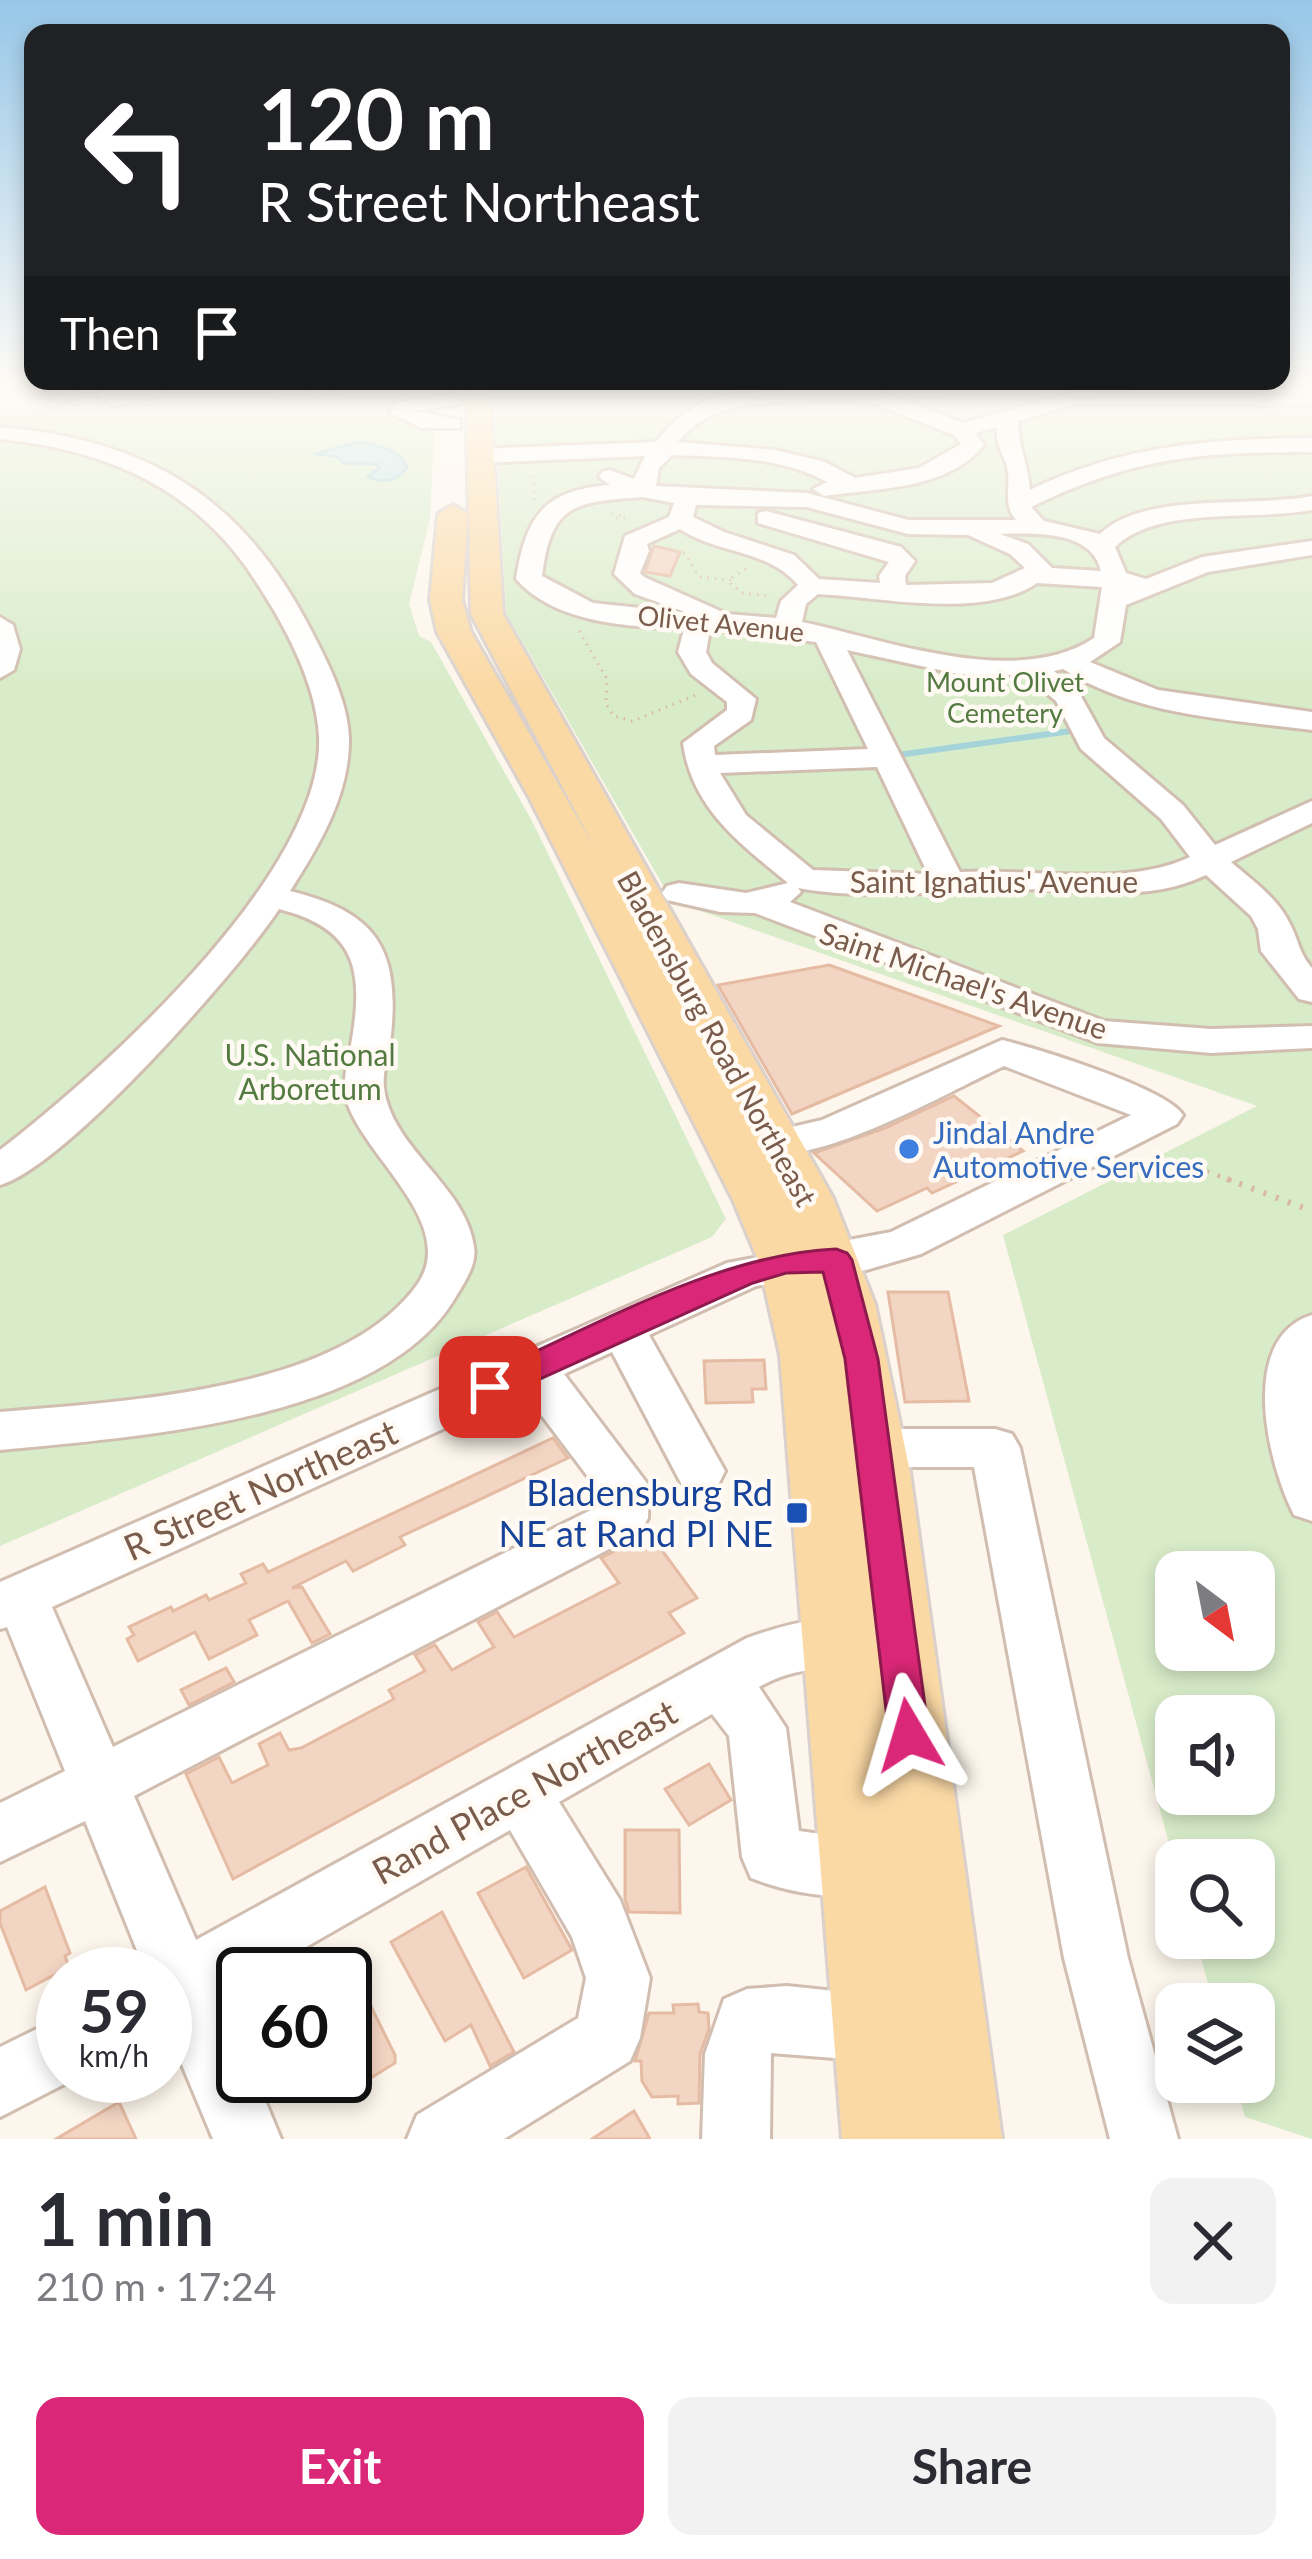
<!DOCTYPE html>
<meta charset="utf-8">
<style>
body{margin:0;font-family:Lato,sans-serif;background:#f2f2f3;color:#2b2b33;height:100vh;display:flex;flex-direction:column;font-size:45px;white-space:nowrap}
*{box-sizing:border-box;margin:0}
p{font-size:39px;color:#7c7c81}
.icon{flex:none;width:66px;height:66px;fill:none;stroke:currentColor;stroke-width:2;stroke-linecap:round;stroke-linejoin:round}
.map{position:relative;height:2139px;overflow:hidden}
.sheet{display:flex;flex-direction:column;background:#fff;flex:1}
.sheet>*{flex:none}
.top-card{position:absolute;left:24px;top:24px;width:1266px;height:366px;border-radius:24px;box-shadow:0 6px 18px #0003;background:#202124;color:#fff;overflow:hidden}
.needle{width:78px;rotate:148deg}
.tools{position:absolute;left:1155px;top:1551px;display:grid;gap:24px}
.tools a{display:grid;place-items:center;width:120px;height:120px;border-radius:24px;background:#fff;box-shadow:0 6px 18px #0003;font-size:60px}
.speed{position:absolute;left:36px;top:1947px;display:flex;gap:24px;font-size:60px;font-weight:700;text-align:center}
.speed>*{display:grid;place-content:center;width:156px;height:156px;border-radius:50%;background:#fff;box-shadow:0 6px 18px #0003;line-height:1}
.speed small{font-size:30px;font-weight:400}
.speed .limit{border:6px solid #111;border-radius:18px;background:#fff;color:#111}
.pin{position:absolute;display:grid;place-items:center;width:102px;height:102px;color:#fff;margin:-51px;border-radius:24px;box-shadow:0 6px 18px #0006}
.me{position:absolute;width:132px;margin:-66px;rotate:353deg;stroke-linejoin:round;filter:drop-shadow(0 0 9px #0008)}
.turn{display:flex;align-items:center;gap:42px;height:252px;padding:0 36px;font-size:54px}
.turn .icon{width:156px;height:156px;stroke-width:2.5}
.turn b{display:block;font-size:84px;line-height:102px}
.then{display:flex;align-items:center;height:114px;padding:0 36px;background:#0003;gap:24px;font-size:45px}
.round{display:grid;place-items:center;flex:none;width:126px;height:126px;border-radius:24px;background:#f2f2f3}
.overview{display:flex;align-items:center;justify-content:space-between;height:204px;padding:0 36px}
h1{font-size:72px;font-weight:700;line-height:90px}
.action{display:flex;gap:24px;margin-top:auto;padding:24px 36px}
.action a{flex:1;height:138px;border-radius:24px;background:#db2777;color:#fff;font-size:48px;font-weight:700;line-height:138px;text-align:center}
.action a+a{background:#f2f2f3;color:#2b2b33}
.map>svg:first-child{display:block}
</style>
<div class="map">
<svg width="1312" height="2139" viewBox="0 0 1312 2139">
<rect width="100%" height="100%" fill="#fdf6ec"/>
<path fill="#f5e8da" d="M0 389H404L0 402Z"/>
<g fill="#d8ecc9" fill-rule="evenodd">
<path d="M494 389 1312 396V2139L1245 2117 1235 2082H1254V2004H1214L1195 1938H1254V1860H1176V1869L1003 1235 1257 1106 672 901 506 613ZM1176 1572H1254V1650H1176ZM1176 1716H1254V1794H1176Z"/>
<path d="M436 395 430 519 409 604 419 636 431 642 532 821 726 1219 712 1237 0 1546V407Z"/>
</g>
<path fill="#bfe3e8" stroke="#a5d3da" stroke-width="3" d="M359 442C377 446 402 449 407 468 396 481 384 484 368 477L379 468 377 464 344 463 336 456 314 454Z"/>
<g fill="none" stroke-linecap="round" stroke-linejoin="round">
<path stroke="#a5d3da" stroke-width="6" d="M891 756 1078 730"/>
</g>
<g fill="#f3d5c3" stroke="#e6bba3" stroke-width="3">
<path d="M654 546 680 552 670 576 645 572Z"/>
<path d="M829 965 999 1026 792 1114 718 985Z"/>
<path d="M954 1096 1023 1151 932 1193 927 1188 877 1211 814 1153 885 1128Z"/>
<path d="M888 1292H948L969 1401 905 1402Z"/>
<path d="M764 1360 766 1389H752L753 1402 706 1403 704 1361Z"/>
<path d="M553 1438 568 1458 400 1537 405 1545 353 1571 346 1561 292 1588 302 1587 330 1634 312 1643 288 1601 249 1620 257 1635 209 1659 195 1632 138 1661 127 1639 134 1635 129 1627 171 1607 173 1611 206 1595 209 1600 246 1583 241 1574 263 1564 268 1572Z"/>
<path d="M647 1530 697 1598 669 1613 684 1633 233 1879 186 1774 219 1757 232 1783 268 1765 259 1744 280 1733 289 1750 301 1748 394 1699 389 1690 425 1671 415 1655 435 1645 452 1670 494 1647 478 1622 497 1612 514 1637 619 1583 601 1558 642 1537Z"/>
<path d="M226 1668 234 1682 189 1705 181 1690Z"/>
<path d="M709 1764 731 1800 689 1825 665 1789Z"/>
<path d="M625 1830H679L680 1913 629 1912 625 1899Z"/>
<path d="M526 1867 572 1950 524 1978 478 1893Z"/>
<path d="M45 1887 70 1953 65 1956 69 1967 26 1990 0 1923V1911Z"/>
<path d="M442 1912 514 2052 490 2066 471 2025 445 2041 391 1942Z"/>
<path d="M345 1954 395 2055V2063L356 2087 353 2081 345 2085Z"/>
<path d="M698 2004 699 2012 708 2013 709 2029 700 2054 699 2103 678 2104V2096L652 2097 642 2081 641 2061H635L649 2013H674L673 2005Z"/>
<path d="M119 2102 136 2139H56Z"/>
<path d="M634 2111 650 2139H592Z"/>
</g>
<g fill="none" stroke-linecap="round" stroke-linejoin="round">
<defs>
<g id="minor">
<path d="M45 389H68L76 398 59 402Z"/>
<path d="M108 389H158L162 394 116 406 97 396Z"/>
<path d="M308 389H328V391L318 397Z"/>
<path d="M798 389H873L963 423 1075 392 1312 393V405L1076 404 1018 421C1018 447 1028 464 1030 490 1122 445 1212 439 1312 438V452C1200 452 1133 457 1031 507L1044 521 1100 534C1144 491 1253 508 1312 496V510C1256 521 1157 505 1115 547L1126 573 1146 579 1202 557 1312 541V555L1208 572 1126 605 1120 642 1090 662 1158 690 1312 712V730C1227 719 1137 716 1063 669L1054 671 1078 691 1104 738 1183 805 1215 845 1312 801V823L1231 862C1253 881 1279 899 1291 926 1299 942 1299 953 1312 968V1002L1299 999 1261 951 1258 929 1251 916 1206 875C1144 905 1078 888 1012 889 940 890 870 901 798 888L801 892 790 902 1104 1021 1211 1029 1312 1026V1048L1211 1053 1098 1043 755 913 720 912 667 900 662 893 667 886 679 883 746 893 788 883C738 842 692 808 683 743L727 710V702L691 674 678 652 684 629C628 626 556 624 516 579 526 516 544 490 610 485L599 477 602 472 610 470 634 479 645 456 479 463 468 456 479 449 656 442C700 387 732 395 798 389ZM825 399 868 401 954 435 961 444 919 468 855 478 825 462 775 450 678 442C713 397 772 404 825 399ZM997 427C996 445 1000 448 1006 463 1013 482 1001 503 1016 520H908L807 493 656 486 659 468 672 455C724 457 780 456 827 482L813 489 824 496C877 488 948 490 984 445L975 433ZM643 497 674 503 669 517 625 536 614 574 635 594 688 613 593 603 542 576C551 503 575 502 643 497ZM696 505 807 507 908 534 968 535 1010 554 1025 568 992 583 906 585 905 576 915 561 901 547 766 511 758 513V523L889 562 879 576 880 583 819 579 794 555 724 532 693 517ZM680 529C717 554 768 549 798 585L781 601 776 618 727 614 644 577 640 573 649 551 647 544ZM1000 534C1034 533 1092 530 1101 571L1052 568 1028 544ZM1037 583 1102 587 1094 638C1016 690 884 639 802 622L806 604 818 594C880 597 984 620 1037 583ZM710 629 816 642 868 749 715 755 714 746 751 720 756 699 712 663 706 652ZM847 650 958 674 1025 675 1056 701 1081 749 1161 819 1190 857C1125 888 1032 868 960 872ZM877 767 928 874 813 870 746 815 720 773Z"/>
<path d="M453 394 460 396V404L415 411 460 420V428H422L390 413 395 403Z"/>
<path d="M0 427C150 440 244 498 313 634 329 665 348 703 349 738 350 794 319 846 290 891 375 912 400 947 391 1035 389 1053 382 1071 384 1089 393 1150 466 1186 474 1247 477 1265 464 1283 455 1298 381 1423 130 1437 0 1450V1412C121 1401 339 1393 417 1285 460 1225 365 1158 347 1102 341 1080 349 1060 352 1039 364 967 354 928 279 909 239 970 65 1167 0 1185V1150C102 1072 325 872 319 736 316 681 283 622 253 577 194 487 104 449 0 439Z"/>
<path d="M0 617 13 625 20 649 14 670 0 678Z"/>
<path d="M1002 1040C1038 1049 1166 1088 1183 1115L1177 1124 921 1254 866 1270 756 1286 649 1335 725 1471 718 1485 700 1491 682 1485 612 1352 564 1374 649 1486 648 1518 640 1533 134 1796 196 1940 747 1638C789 1623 832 1611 876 1627L884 1644 876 1661C830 1677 809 1659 759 1687L786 1728 799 1831 857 1839 879 1847 888 1868 879 1889C842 1904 787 1892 751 1878L742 1857 729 1736 712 1714 559 1802 620 1900 650 1978 640 2038 630 2061 504 2139H407L417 2115 578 2018 586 1978 572 1937 510 1830 259 1974H243V1983L220 1996 243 2049V2076H255L281 2139H213L165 2024V1974H140L144 1968 85 1821 0 1862V1803L65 1771 7 1627 0 1629V1582L727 1263 891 1232 1131 1115 1004 1066C950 1091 818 1167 762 1152L756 1143 762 1134 822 1120ZM524 1392 598 1490 597 1507 113 1747 52 1607Z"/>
<path d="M1312 1315V1521L1294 1515C1268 1465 1237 1338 1312 1315Z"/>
<path d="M875 1429H995L1012 1434 1020 1448 1128 1958 1178 2139H1110L1064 1958 974 1467H875L858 1462 850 1448 858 1434Z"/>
<path d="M787 1986 873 1995 896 2005 906 2028 896 2051 873 2061 771 2053 770 2139H702L705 2054 724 1999 747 1989Z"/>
<path d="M63 2016V2076H80L0 2117V2047Z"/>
</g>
<g id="major">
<path d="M466 389H490L503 614 833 1198 875 1304 910 1472 1002 2139H842L780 1355 759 1262 733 1200 529 797 437 632 430 600 438 514 453 505 468 514 462 600 471 632 597 852 471 614Z"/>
<path d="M1128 389H1312V398L1140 396Z"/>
</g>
</defs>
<use href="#minor" stroke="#d1beb0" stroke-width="6"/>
<use href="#major" stroke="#dad1cd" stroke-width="6"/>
<g stroke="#d9b8a5" stroke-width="3" stroke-dasharray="1.5 6" stroke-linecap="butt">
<path d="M533 476 535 500"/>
<path d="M611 513 615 518 626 517 617 515"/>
<path d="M669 549 686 554 699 577 731 580"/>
<path d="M746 569 731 578V584L743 593 770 596"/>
<path d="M579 631 607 679 606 704 614 716 632 721 699 694"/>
</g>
<path stroke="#d9b8a5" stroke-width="4.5" stroke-dasharray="3 9" stroke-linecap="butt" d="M1195 1167 1235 1182"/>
<path stroke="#d9b8a5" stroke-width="6" stroke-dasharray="3 10" stroke-linecap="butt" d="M1227 1179 1312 1211"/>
<use href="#minor" fill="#fff" fill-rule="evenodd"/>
<use href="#major" fill="#fbd9a5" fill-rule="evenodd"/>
</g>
<linearGradient id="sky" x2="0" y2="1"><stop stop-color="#97c7e8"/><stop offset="0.56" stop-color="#fefbf6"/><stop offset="1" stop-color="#fefbf6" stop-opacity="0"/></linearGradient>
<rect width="1312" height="689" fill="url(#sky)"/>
<path fill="#db2777" stroke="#8e194d" stroke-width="3" d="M836 1249 847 1253 852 1260 878 1359 929 1735 923 1748 909 1753 895 1748 889 1735 845 1359 823 1272 786 1273 753 1283 502 1396 490 1400 478 1396 473 1387 478 1378C588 1330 716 1254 836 1249Z"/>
<circle fill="#3f7fe0" stroke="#fffaf3" stroke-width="4.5" cx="909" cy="1149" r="12"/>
<rect fill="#1a4fb4" stroke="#fffaf3" stroke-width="4.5" x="785" y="1501" width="24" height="24" rx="6"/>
<g text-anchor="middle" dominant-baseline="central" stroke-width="9" stroke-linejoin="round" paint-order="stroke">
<g font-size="27" fill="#7a5c4d" stroke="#fffaf3">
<text transform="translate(721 623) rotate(6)">Olivet Avenue</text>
</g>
<g font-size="27" fill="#537a41" stroke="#fffaf3">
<text x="1005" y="681">Mount Olivet<tspan x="1005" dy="31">Cemetery</tspan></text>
</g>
<g font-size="30" fill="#7a5c4d" stroke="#fffaf3">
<text x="994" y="881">Saint Ignatius' Avenue</text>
<text transform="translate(964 980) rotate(19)">Saint Michael's Avenue</text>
<text transform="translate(718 1038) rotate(61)">Bladensburg Road Northeast</text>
</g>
<g font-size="30" fill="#537a41" stroke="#fffaf3">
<text x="310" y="1054">U.S. National<tspan x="310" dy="34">Arboretum</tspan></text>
</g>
<g font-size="30" fill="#366cbe" stroke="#fffaf3" text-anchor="start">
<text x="933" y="1132">Jindal Andre<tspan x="933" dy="34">Automotive Services</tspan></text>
</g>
<g font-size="36" fill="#7a5c4d" stroke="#fffaf3">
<text transform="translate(260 1489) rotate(-24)">R Street Northeast</text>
<text transform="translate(524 1791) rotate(-29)">Rand Place Northeast</text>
</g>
<g font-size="36" fill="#164399" stroke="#fffaf3" text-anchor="end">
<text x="773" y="1492">Bladensburg Rd<tspan x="773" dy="41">NE at Rand Pl NE</tspan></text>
</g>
</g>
</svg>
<div class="tools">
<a><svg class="needle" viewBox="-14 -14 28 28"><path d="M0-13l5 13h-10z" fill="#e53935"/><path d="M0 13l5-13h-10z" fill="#7c7c81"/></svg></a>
<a><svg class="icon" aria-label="sound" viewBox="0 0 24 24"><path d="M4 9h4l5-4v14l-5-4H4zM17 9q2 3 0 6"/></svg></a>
<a><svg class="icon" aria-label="search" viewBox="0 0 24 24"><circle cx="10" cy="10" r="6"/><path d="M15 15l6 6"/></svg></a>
<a><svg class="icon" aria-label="layers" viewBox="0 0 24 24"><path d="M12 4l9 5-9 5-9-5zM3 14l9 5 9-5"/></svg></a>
</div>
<div class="speed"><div>59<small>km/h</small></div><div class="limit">60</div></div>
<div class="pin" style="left:490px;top:1387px;background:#d93025"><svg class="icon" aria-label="arrive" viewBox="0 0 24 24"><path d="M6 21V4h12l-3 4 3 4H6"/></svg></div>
<svg class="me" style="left:909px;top:1735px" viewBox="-20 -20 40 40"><path d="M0-17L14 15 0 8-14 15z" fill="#db2777" stroke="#fff" stroke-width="4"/></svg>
<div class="top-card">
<div class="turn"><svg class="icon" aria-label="left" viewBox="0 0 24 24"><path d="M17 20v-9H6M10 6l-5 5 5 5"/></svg><div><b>120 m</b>R Street Northeast</div></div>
<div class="then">Then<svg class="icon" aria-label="arrive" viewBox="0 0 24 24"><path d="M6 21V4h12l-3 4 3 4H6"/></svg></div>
</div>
</div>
<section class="sheet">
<div class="overview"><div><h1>1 min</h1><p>210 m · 17:24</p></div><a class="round"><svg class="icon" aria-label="close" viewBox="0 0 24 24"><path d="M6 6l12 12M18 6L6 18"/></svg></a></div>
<div class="action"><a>Exit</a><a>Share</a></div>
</section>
